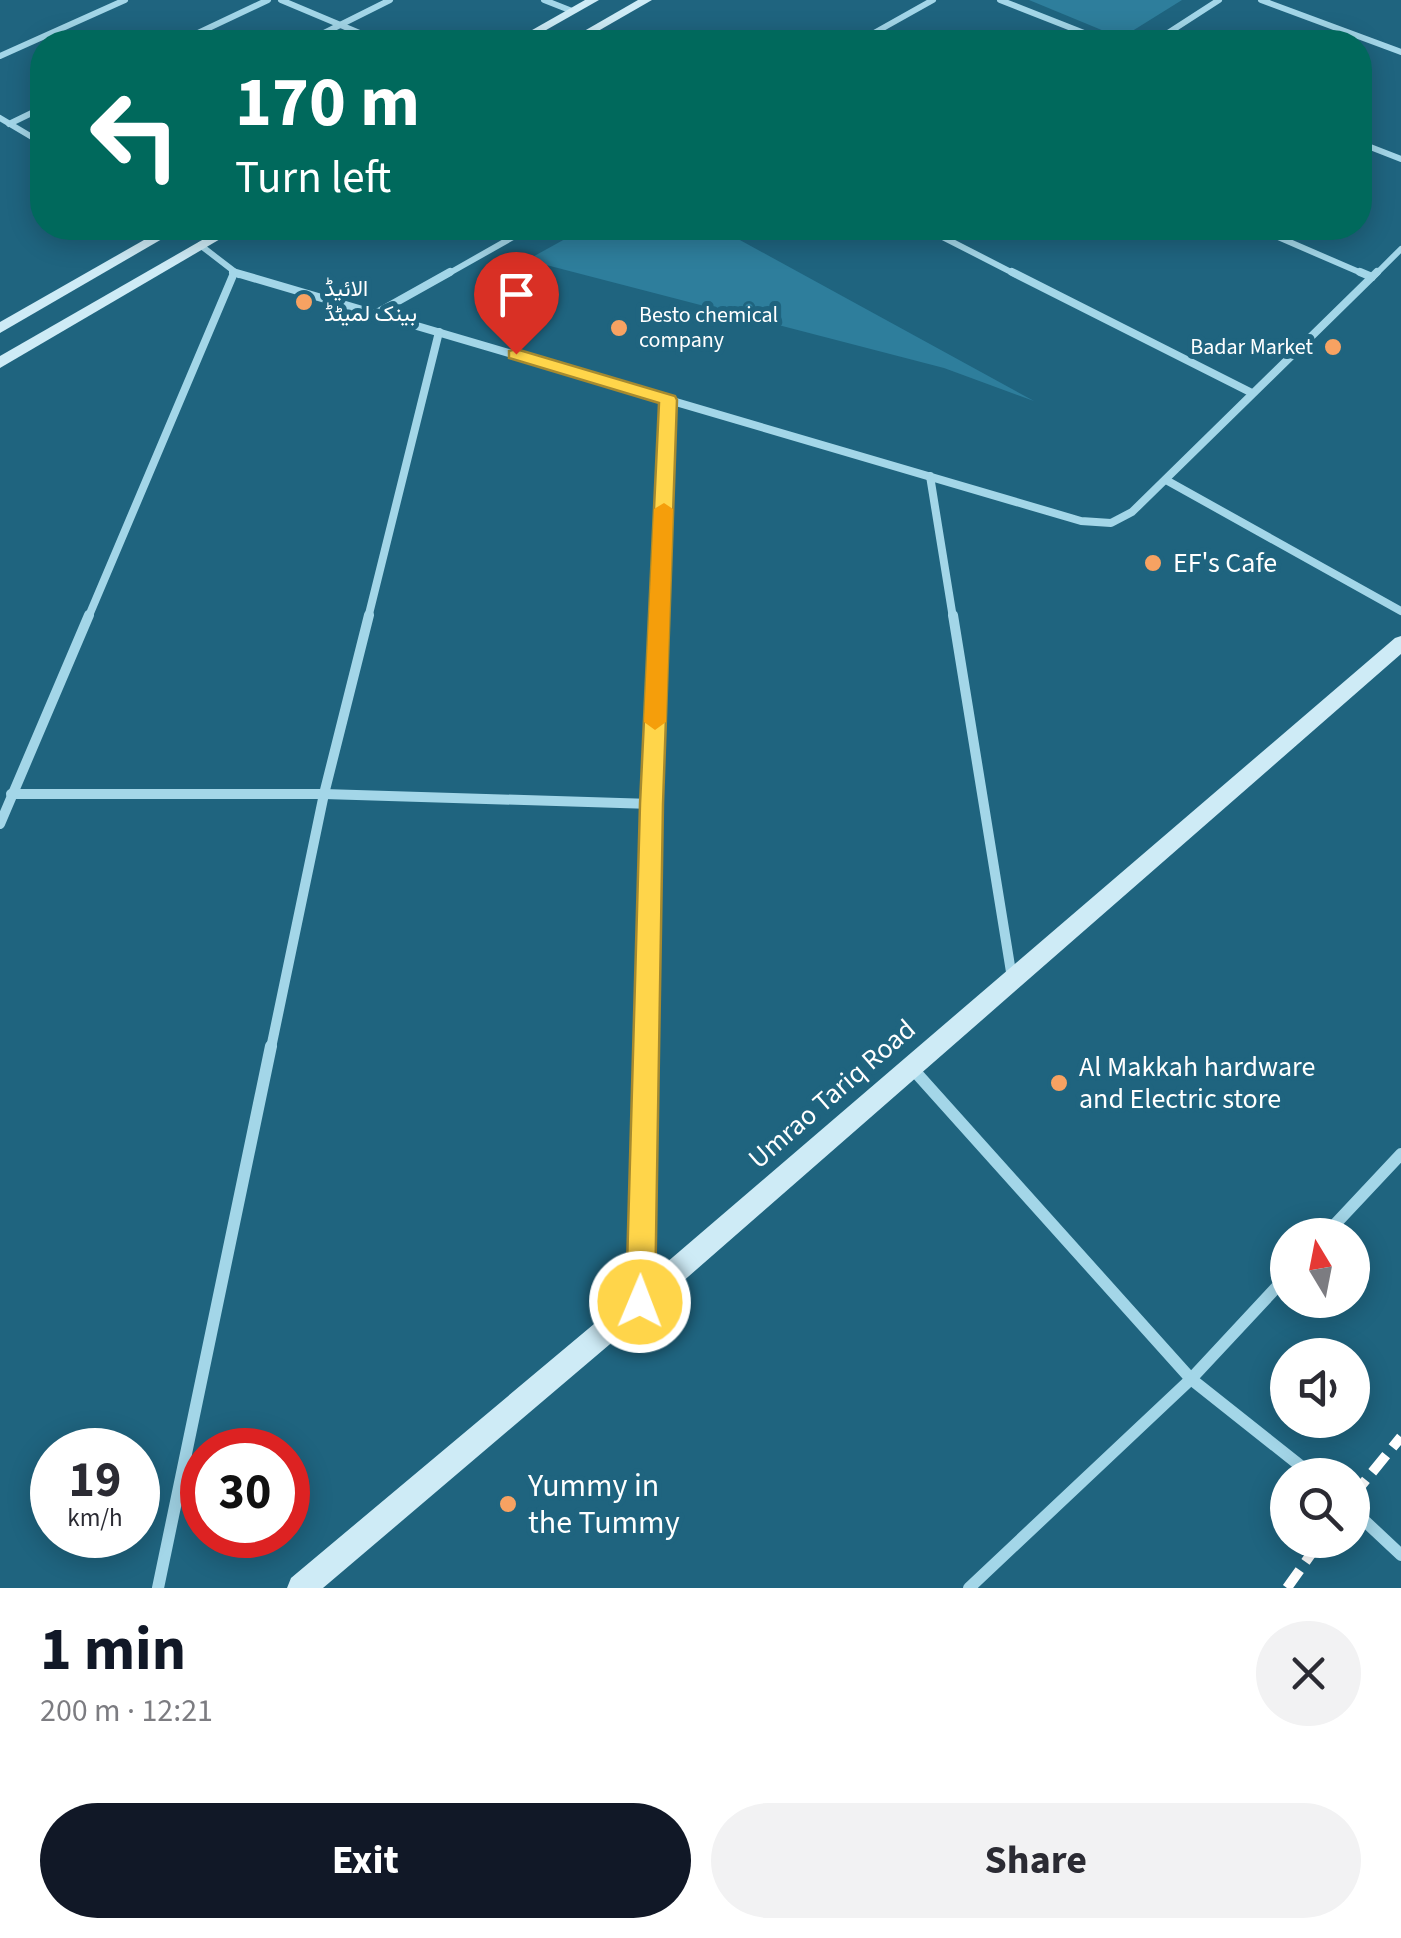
<!DOCTYPE html>
<meta charset="utf-8">
<style>
body{margin:0;font-family:"Source Sans 3",Vazirmatn,sans-serif;background:#f2f2f3;color:#2b2b33;height:100vh;display:flex;flex-direction:column;font-size:38px;white-space:nowrap}
*{box-sizing:border-box;margin:0}
p{font-size:32px;color:#7c7c81}
.icon{flex:none;width:55px;height:55px;fill:none;stroke:currentColor;stroke-width:2;stroke-linecap:round;stroke-linejoin:round}
.map{position:relative;height:1588px;overflow:hidden}
.drawer{display:flex;flex-direction:column;background:#fff;flex:1}
.drawer>*{flex:none}
.guide{position:absolute;left:30px;top:30px;width:1342px;height:210px;border-radius:40px;box-shadow:0 5px 25px #0003;background:#00695c;color:#fff;overflow:hidden}
.needle{width:65px;rotate:350deg}
.tools{position:absolute;left:1270px;top:1218px;display:grid;gap:20px}
.tools a{display:grid;place-items:center;width:100px;height:100px;border-radius:50%;background:#fff;box-shadow:0 5px 25px #0003;font-size:50px}
.speed{position:absolute;left:30px;top:1428px;display:flex;gap:20px;font-size:50px;font-weight:700;text-align:center}
.speed>*{display:grid;place-content:center;width:130px;height:130px;border-radius:50%;background:#fff;box-shadow:0 5px 25px #0003;line-height:1}
.speed small{font-size:25px;font-weight:400}
.speed .limit{border:15px solid #d22;background:#fff;color:#111}
.pin{position:absolute;display:grid;place-items:center;width:85px;height:85px;color:#fff;margin:-102px -42px;border-radius:50% 50% 50% 0;rotate:-45deg;box-shadow:0 0 10px #0007}
.pin .icon{rotate:45deg}
.me{position:absolute;width:110px;margin:-55px;rotate:1deg;stroke-linejoin:round;filter:drop-shadow(0 0 8px #0008)}
.turn{display:flex;align-items:center;gap:35px;height:210px;padding:0 40px;font-size:45px}
.turn .icon{width:130px;height:130px;stroke-width:2.5}
.turn b{display:block;font-size:70px;line-height:85px}
.round{display:grid;place-items:center;flex:none;width:105px;height:105px;border-radius:52px;background:#f2f2f3}
.summary{display:flex;align-items:center;justify-content:space-between;height:170px;padding:0 40px}
h1{font-size:60px;font-weight:700;line-height:75px;color:#111827}
.cta{display:flex;gap:20px;margin-top:auto;padding:20px 40px}
.cta a{flex:1;height:115px;border-radius:60px;background:#111827;color:#fff;font-size:40px;font-weight:700;line-height:115px;text-align:center}
.cta a+a{background:#f2f2f3;color:#2b2b33}
.map>svg:first-child{display:block}
</style>
<div class="map">
<svg width="1401" height="1588" viewBox="0 0 1401 1588">
<rect width="100%" height="100%" fill="#1f647f"/>
<g fill="#2e7e9c">
<path d="M1029 0H1182L1121 38Z"/>
<path d="M585 228H718L1034 401 944 368 527 260Z"/>
</g>
<g fill="none" stroke-linecap="round" stroke-linejoin="round">
<g stroke="#a3d6e8" stroke-width="6">
<path d="M281 0 381 42"/>
<path d="M544 0 572 11"/>
<path d="M1000 0 1107 42"/>
<path d="M1261 0 1401 52"/>
<path d="M179 42 268 0"/>
<path d="M306 42 390 0"/>
<path d="M858 42 933 0"/>
<path d="M1154 42 1219 0"/>
<path d="M0 56 125 0"/>
<path d="M0 118 42 143"/>
<path d="M9 124 42 108"/>
<path d="M1360 143 1401 159"/>
<path d="M925 228 1017 275"/>
<path d="M1257 228 1366 275"/>
<path d="M200 245 239 275"/>
<path d="M446 275 529 228"/>
<path d="M1375 275 1401 249"/>
</g>
<g stroke="#a3d6e8" stroke-width="8">
<path d="M233 272 1081 521 1111 523 1132 512 1377 272"/>
<path d="M1012 272 1252 393"/>
<path d="M1360 272 1372 277"/>
<path d="M375 314 450 272"/>
<path d="M930 476 953 618"/>
<path d="M1166 480 1401 611"/>
<path d="M88 618 234 273"/>
<path d="M368 618 439 332"/>
<path d="M659 618 668 400"/>
</g>
<g stroke="#a3d6e8" stroke-width="10">
<path d="M953 615 1012 978"/>
<path d="M11 794H324L652 804"/>
<path d="M0 824 89 615"/>
<path d="M271 1048 324 794 369 615"/>
<path d="M646 1048 659 615"/>
</g>
<g stroke="#a3d6e8" stroke-width="12">
<path d="M911 1067 1191 1379 1312 1475"/>
<path d="M1325 1235 1401 1154"/>
<path d="M640 1296 646 1046"/>
<path d="M1352 1509 1401 1555"/>
<path d="M158 1588 271 1046"/>
<path d="M969 1588 1191 1379 1288 1275"/>
</g>
<g fill="#ceebf6" fill-rule="evenodd">
<path d="M585 0H599L525 42H511Z"/>
<path d="M638 0H652L579 42H565Z"/>
<path d="M165 228H181L0 333V322Z"/>
<path d="M223 228H239L0 368V356Z"/>
<path d="M1401 636V654L649 1311 323 1588H287L291 1578 631 1293 1395 638Z"/>
</g>
<g stroke="#fff" stroke-width="10" stroke-dasharray="22 10" stroke-linecap="butt">
<path d="M1352 1497 1401 1437"/>
<path d="M1287 1588 1321 1540"/>
</g>
</g>
<path fill="#ffd54a" stroke="#a68a30" stroke-width="2.5" d="M516 349 675 396 677 400 663 804 655 1302 650 1312 640 1316 630 1312 626 1302 640 804 659 403 509 358V351Z"/>
<path fill="#f59e0b" d="M664 503 673 509 666 722 655 730 644 722 654 509Z"/>
<g fill="#f7a262" stroke="#1f647f" stroke-width="4">
<circle cx="304" cy="302" r="10"/>
<circle cx="619" cy="328" r="10"/>
<circle cx="1333" cy="347" r="10"/>
<circle cx="1153" cy="563" r="10"/>
<circle cx="1059" cy="1083" r="10"/>
<circle cx="508" cy="1504" r="10"/>
</g>
<g text-anchor="middle" dominant-baseline="central" stroke-width="10" stroke-linejoin="round" paint-order="stroke">
<g font-size="22" fill="#fff" stroke="#1f647f" text-anchor="start">
<text x="324" y="289">الائیڈ<tspan x="324" dy="25">بینک لمیٹڈ</tspan></text>
<text x="639" y="315">Besto chemical<tspan x="639" dy="25">company</tspan></text>
<text x="1313" y="347" text-anchor="end">Badar Market</text>
</g>
<g font-size="28" fill="#fff" stroke="#1f647f" text-anchor="start">
<text x="1173" y="563">EF's Cafe</text>
<text x="1079" y="1067">Al Makkah hardware<tspan x="1079" dy="32">and Electric store</tspan></text>
</g>
<g font-size="28" fill="#fff" stroke="#1f647f">
<text transform="translate(832 1094) rotate(-41)">Umrao Tariq Road</text>
</g>
<g font-size="32" fill="#fff" stroke="#1f647f" text-anchor="start">
<text x="528" y="1486">Yummy in<tspan x="528" dy="37">the Tummy</tspan></text>
</g>
</g>
</svg>
<div class="tools">
<a><svg class="needle" viewBox="-14 -14 28 28"><path d="M0-13l5 13h-10z" fill="#e53935"/><path d="M0 13l5-13h-10z" fill="#7c7c81"/></svg></a>
<a><svg class="icon" aria-label="sound" viewBox="0 0 24 24"><path d="M4 9h4l5-4v14l-5-4H4zM17 9q2 3 0 6"/></svg></a>
<a><svg class="icon" aria-label="search" viewBox="0 0 24 24"><circle cx="10" cy="10" r="6"/><path d="M15 15l6 6"/></svg></a>
</div>
<div class="speed"><div>19<small>km/h</small></div><div class="limit">30</div></div>
<div class="pin" style="left:516px;top:354px;background:#d93025"><svg class="icon" aria-label="arrive" viewBox="0 0 24 24"><path d="M6 21V4h12l-3 4 3 4H6"/></svg></div>
<svg class="me" style="left:640px;top:1302px" viewBox="-20 -20 40 40"><circle r="17" fill="#ffd54a" stroke="#fff" stroke-width="3"/><path d="M0-11L8 9 0 5-8 9z" fill="#fff"/></svg>
<div class="guide">
<div class="turn"><svg class="icon" aria-label="left" viewBox="0 0 24 24"><path d="M17 20v-9H6M10 6l-5 5 5 5"/></svg><div><b>170 m</b>Turn left</div></div>
</div>
</div>
<section class="drawer">
<div class="summary"><div><h1>1 min</h1><p>200 m · 12:21</p></div><a class="round"><svg class="icon" aria-label="close" viewBox="0 0 24 24"><path d="M6 6l12 12M18 6L6 18"/></svg></a></div>
<div class="cta"><a>Exit</a><a>Share</a></div>
</section>
